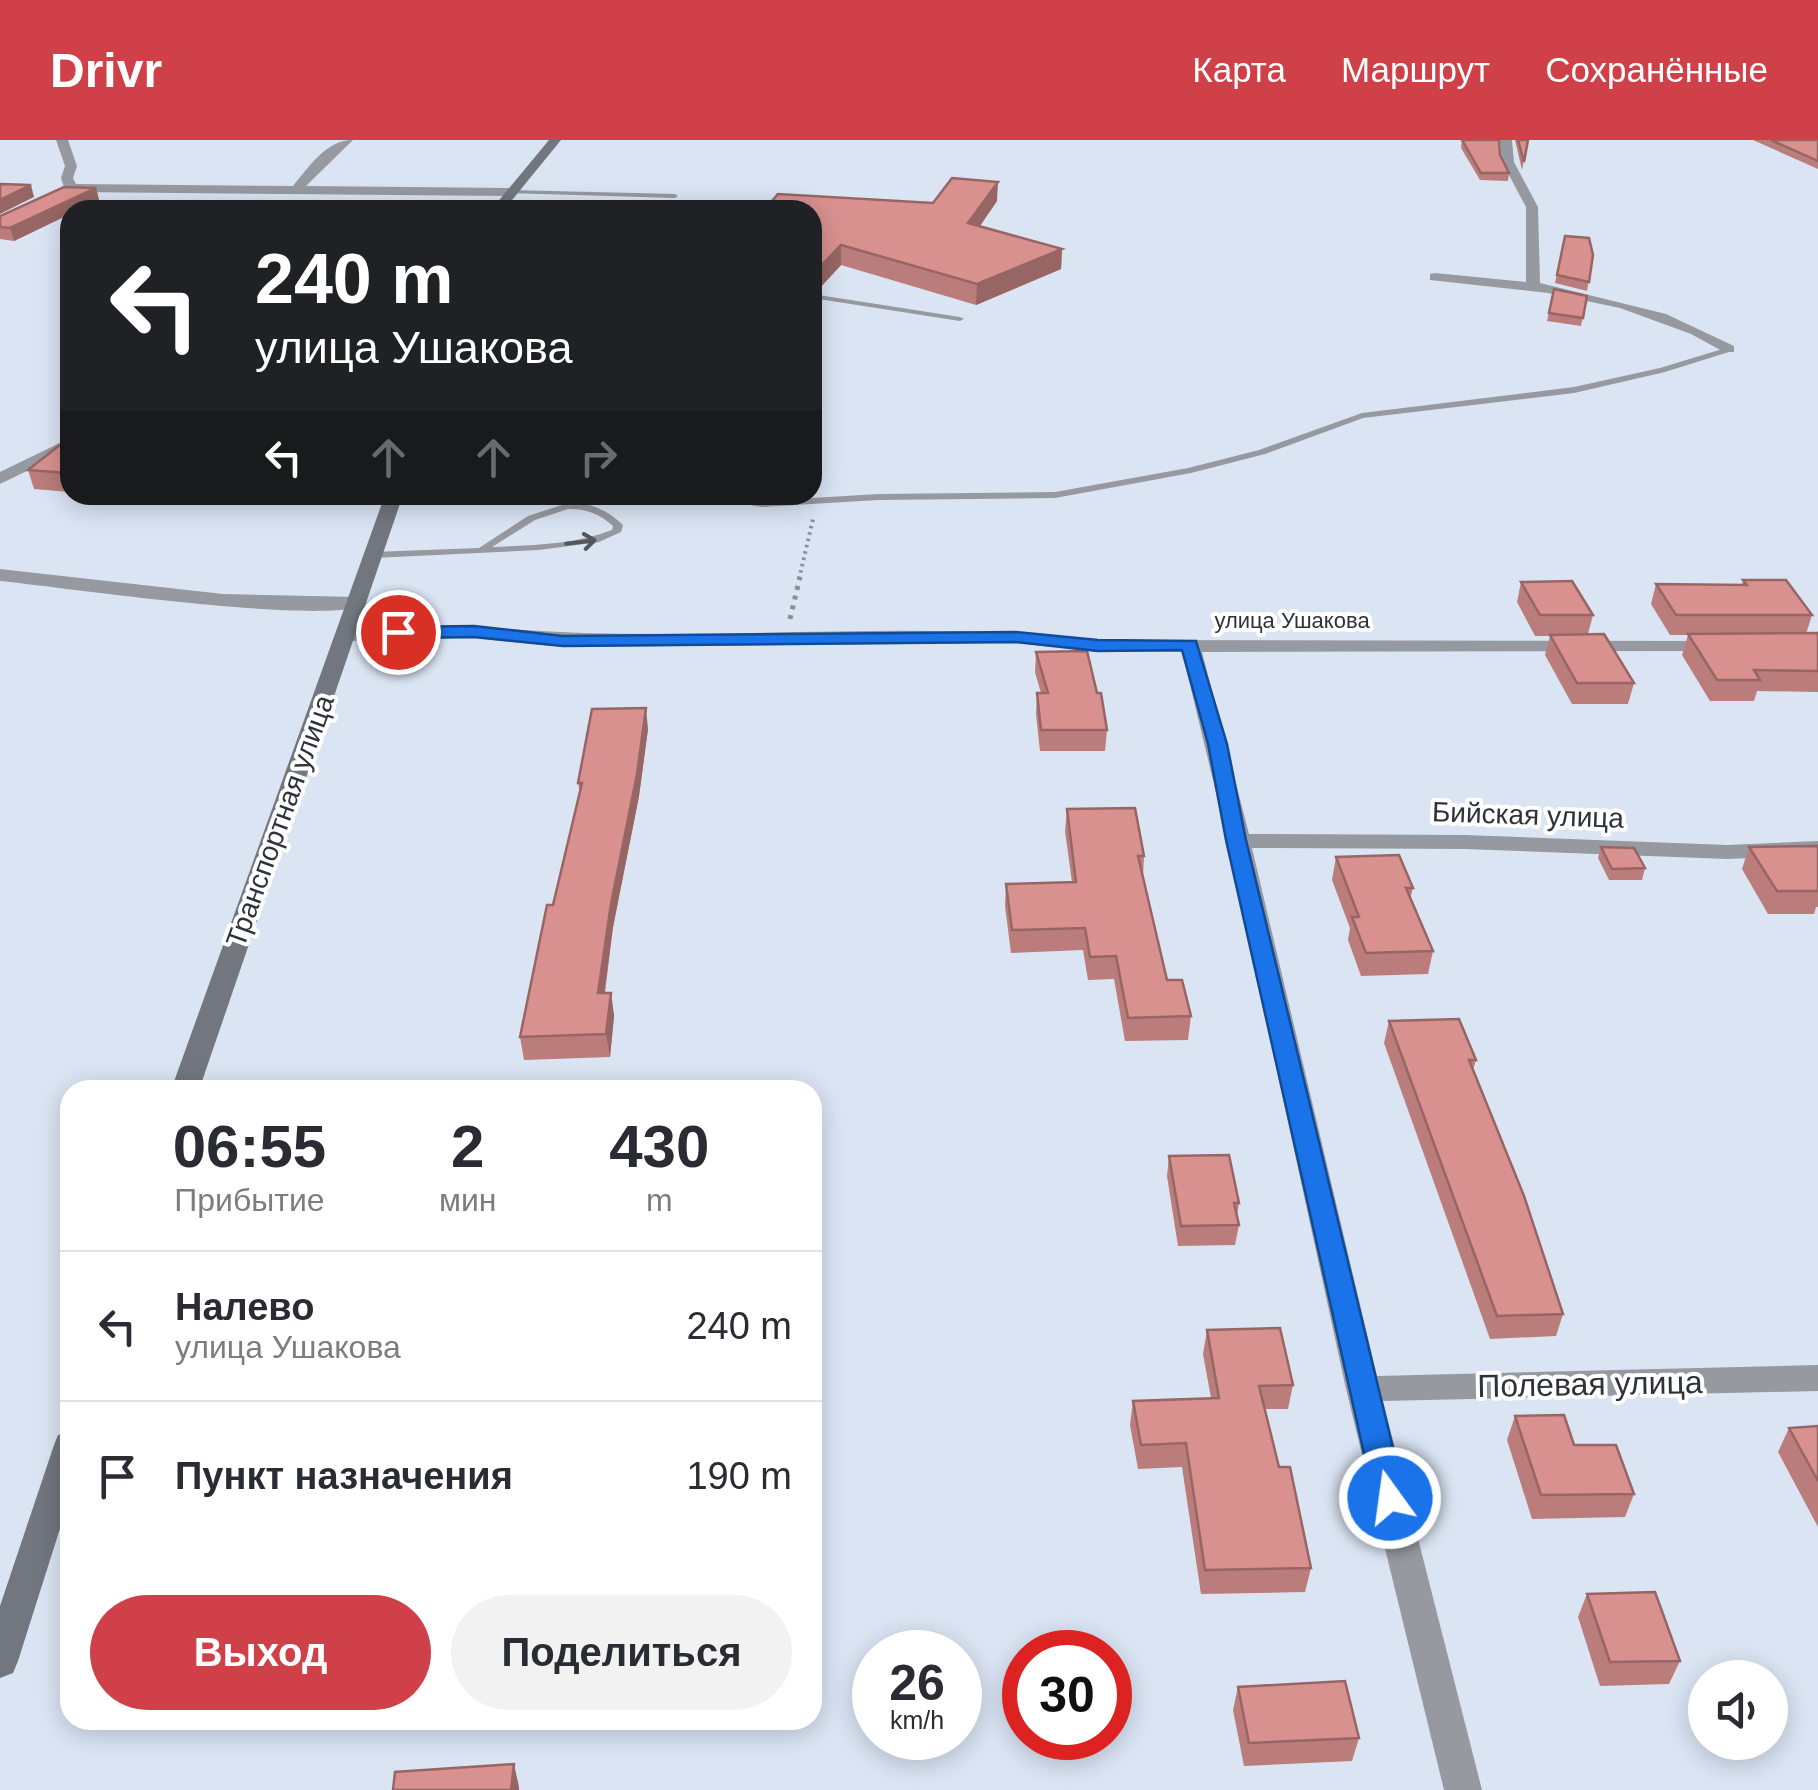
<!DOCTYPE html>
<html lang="ru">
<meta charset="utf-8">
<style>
body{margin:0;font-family:Helvetica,sans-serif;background:#f2f2f3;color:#2b2b33;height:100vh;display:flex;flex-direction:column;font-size:38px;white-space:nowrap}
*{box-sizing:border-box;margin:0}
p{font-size:32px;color:#7c7c81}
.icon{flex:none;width:55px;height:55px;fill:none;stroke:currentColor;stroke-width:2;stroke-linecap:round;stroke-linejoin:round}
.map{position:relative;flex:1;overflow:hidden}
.drawer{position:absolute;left:60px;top:940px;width:762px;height:650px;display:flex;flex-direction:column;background:#fff;border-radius:30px;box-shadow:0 5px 25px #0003}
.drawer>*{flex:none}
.top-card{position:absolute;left:60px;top:60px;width:762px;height:305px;border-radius:30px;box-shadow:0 5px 25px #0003;background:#202124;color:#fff;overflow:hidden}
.controls{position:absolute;left:1688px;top:1520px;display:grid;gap:20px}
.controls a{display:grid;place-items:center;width:100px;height:100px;border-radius:50%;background:#fff;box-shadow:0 5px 25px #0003;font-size:50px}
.speed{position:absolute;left:852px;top:1490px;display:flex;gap:20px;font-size:50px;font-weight:700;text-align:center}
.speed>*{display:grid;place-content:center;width:130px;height:130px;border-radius:50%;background:#fff;box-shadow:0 5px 25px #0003;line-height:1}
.speed small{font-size:25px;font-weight:400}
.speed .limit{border:15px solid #d22;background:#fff;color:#111}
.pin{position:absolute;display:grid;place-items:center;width:85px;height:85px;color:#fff;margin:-42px;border:5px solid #fff;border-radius:50%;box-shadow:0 2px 10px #0007}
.me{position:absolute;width:110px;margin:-55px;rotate:346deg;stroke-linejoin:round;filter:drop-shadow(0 0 8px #0008)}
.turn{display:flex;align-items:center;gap:35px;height:210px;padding:0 30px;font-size:45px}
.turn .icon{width:130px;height:130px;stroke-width:2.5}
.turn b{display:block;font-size:70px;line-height:85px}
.lanes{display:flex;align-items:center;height:95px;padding:0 30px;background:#0003;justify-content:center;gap:50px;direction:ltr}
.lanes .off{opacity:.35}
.eta{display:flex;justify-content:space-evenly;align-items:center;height:170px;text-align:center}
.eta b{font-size:60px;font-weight:700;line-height:70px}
.primary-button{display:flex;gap:20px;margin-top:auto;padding:20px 30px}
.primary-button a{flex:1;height:115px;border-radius:60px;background:#d04049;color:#fff;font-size:40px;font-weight:700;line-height:115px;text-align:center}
.primary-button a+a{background:#f2f2f3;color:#2b2b33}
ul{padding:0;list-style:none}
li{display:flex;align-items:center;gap:30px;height:150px;padding:0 30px;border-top:2px solid #e1e1e2}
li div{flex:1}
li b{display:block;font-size:38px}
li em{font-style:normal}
header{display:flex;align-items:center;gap:60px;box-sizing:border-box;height:140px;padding:0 50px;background:#d04049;color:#fff}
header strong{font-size:48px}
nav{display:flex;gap:55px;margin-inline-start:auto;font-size:35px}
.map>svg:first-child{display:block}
</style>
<header>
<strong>Drivr</strong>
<nav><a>Карта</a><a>Маршрут</a><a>Сохранённые</a></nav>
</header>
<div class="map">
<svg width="1818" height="1650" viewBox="0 0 1818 1650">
<rect width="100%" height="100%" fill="#dae4f3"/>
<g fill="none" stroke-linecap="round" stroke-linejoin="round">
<path stroke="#89909a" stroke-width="4" stroke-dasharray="2.5 4" stroke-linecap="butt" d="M799 439 813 379"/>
<path stroke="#89909a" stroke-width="5" stroke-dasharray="4 6" stroke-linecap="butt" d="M790 479 800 437"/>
<g fill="#969aa0" fill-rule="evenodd">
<path d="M509 50 675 54 678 56 675 58 507 53Z"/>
<path d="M812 154 960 177 964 179 960 181 812 158Z"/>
<path d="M1729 207 1733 209 1732 211 1665 232 1574 253 1363 278 1265 314 1191 333 1055 358 878 360 762 367 707 358 702 355H725L762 361 878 354 1055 352 1188 328 1259 310 1362 273 1574 247 1660 228Z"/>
<path d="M403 355H417L392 365 387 362Z"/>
<path d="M568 363C591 363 606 369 623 385L621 392 599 402 539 410 373 418 368 415 373 412 479 408 528 376ZM568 369C587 369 598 373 613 386L612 390C574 405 531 405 492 407L535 380Z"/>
</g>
<g fill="#969aa0" fill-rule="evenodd">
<path d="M56 0H68L77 26 73 38 76 44 293 46C309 27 326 0 353 0L306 46 509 48 515 52 509 56 73 52 0 87V78L64 47 61 38 65 26Z"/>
<path d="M1500 0H1512L1514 22 1538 67 1540 143 1666 174 1734 206V212H1724L1691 194 1620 168 1548 153 1430 140V134L1435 133 1526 142V67L1502 22Z"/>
<path d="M70 298V310L0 344V332Z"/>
<path d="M0 429 223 454 357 457 367 463C337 488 54 446 0 441Z"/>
<path d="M474 486C681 507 891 477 1098 500L1723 501V509L1716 511 1202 512 1249 694 1465 695 1727 705 1818 701V715L1727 719 1465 709 1252 708 1377 1236 1818 1225V1251L1383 1261 1482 1650H1444L1346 1249 1220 669 1182 512H1098L1016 503 563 507 474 498 347 501 337 495 347 489Z"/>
</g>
<g fill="#71767f" fill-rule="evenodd">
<path d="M549 0H561L504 70H491Z"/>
<path d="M385 355H403L199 950H171Z"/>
<path d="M70 1291V1357L18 1521 13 1533 0 1538V1466L54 1305 58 1295Z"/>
</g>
</g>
<g fill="#ba7d7b">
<path d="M1462 0 1500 15 1509 33 1508 41 1480 40 1461 8Z"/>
<path d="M1515 0H1528L1522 30Z"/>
<path d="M1753 0H1818V29Z"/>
<path d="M96 48 99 60 14 101 0 99V76Z"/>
<path d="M997 61 980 86 1062 109 1061 129 976 165 841 125 817 151 812 152V70Z"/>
<path d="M1565 96 1593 115 1587 151 1555 143Z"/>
<path d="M1554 149 1587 156 1581 186 1547 181Z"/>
<path d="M70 305V352L34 349 28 330Z"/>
<path d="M1743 440 1812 475 1806 494 1818 493V552L1757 551 1754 561H1710L1682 515 1688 495H1670L1651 464 1656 444 1742 445Z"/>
<path d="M1521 442 1593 475 1588 494 1634 543 1628 564H1572L1545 515 1550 496H1535L1517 462Z"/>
<path d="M1036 512 1107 590 1105 611H1040L1036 574 1037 553H1041L1035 532Z"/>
<path d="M648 589 639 656 613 787 605 853H611L614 876 610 917 524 920 520 897 580 653 578 643Z"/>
<path d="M1067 669 1144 716 1143 736 1167 840 1191 876 1188 900 1125 901 1114 839 1088 840 1083 810 1011 813 1005 766 1006 744 1072 742 1065 691Z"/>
<path d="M1818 706V767H1816L1814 774H1768L1742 729 1749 707Z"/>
<path d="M1601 707 1645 728 1642 740H1609L1598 718Z"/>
<path d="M1336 717 1413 748 1410 759 1433 811 1428 834 1361 836 1348 800 1350 788 1332 740Z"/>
<path d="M1389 881 1476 920 1473 930 1563 1174 1556 1196 1490 1199 1384 903Z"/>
<path d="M1169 1016 1239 1063 1237 1076 1239 1085 1235 1105 1178 1106 1167 1036Z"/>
<path d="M1207 1190 1293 1245 1288 1269H1265L1279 1327 1311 1428 1305 1452 1201 1454 1182 1327 1138 1329 1130 1285 1133 1261 1211 1258 1203 1214Z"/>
<path d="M1515 1276 1574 1305 1634 1354 1625 1377 1532 1379 1507 1300Z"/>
<path d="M1818 1286V1387L1778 1312 1789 1288Z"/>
<path d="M1587 1454 1680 1521 1669 1544 1600 1546 1578 1477Z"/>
<path d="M1238 1547 1359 1598 1352 1621 1244 1626 1233 1570Z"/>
</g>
<g fill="#976664">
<path d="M998 42 997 61 968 103V83Z"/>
<path d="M31 45 34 57 0 74V60Z"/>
<path d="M96 48 99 60 79 70H70V74L14 101 10 88Z"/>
<path d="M841 105V125L817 151 812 152V131Z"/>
<path d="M1062 109 1061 129 976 165 977 144Z"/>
<path d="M646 568 648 589 639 656 613 787 601 876 598 853 611 764Z"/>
<path d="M611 853 614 876 610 917 606 894Z"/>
<path d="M514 1624 519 1647V1650H511Z"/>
</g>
<g fill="#d8918f" stroke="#976664" stroke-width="2.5">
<path d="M1462 0H1499L1500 15 1509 33H1481Z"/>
<path d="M1518 0H1528L1524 22Z"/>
<path d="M1771 0H1818V21Z"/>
<path d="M952 38 998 42 968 83 1062 109 977 144 841 105 817 130 812 131V70H764L778 54 933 63Z"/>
<path d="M0 44 31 45 0 60Z"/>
<path d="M64 47 96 48 10 88 0 87V76Z"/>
<path d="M1565 96 1589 98 1593 115 1589 142 1557 135Z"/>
<path d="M1554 149 1587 156 1583 178 1549 173Z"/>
<path d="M61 304 70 305V331L68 333 28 330Z"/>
<path d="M1743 440H1786L1812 475H1676L1656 444 1747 445Z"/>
<path d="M1572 441 1593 475H1540L1521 442Z"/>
<path d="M1818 493V531L1754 530 1760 540H1717L1688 494Z"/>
<path d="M1604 494 1634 543H1577L1550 495Z"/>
<path d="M1087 511 1097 553H1101L1107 590H1041L1037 553H1048L1036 512Z"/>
<path d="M646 568 637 634 611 764 598 853H611L606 894 520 897 547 765H553L582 643H578L592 569Z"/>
<path d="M1135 668 1144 716H1138L1167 840H1182L1191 876 1128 878 1116 816 1090 817 1085 788 1012 790 1006 744 1076 742 1067 669Z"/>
<path d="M1818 706V751H1777L1749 707Z"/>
<path d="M1601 707 1634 708 1645 728 1612 729Z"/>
<path d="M1399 715 1413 748H1406L1433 811 1366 813 1352 777H1359L1336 717Z"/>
<path d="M1459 879 1476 920H1469L1524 1056 1563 1174 1497 1176 1389 881Z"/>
<path d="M1229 1015 1239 1063H1234L1239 1085 1181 1086 1169 1016Z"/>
<path d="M1280 1188 1293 1245 1259 1246 1279 1327H1290L1311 1428 1205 1430 1186 1303 1141 1305 1133 1261 1219 1258 1207 1190Z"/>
<path d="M1564 1275 1574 1305H1616L1634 1354 1541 1355 1515 1276Z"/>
<path d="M1818 1286V1341L1789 1288Z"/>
<path d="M1655 1452 1680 1521 1610 1522 1587 1454Z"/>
<path d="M1345 1541 1359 1598 1249 1603 1238 1547Z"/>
<path d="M514 1624 511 1650H393L395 1632Z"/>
</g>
<defs><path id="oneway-shaft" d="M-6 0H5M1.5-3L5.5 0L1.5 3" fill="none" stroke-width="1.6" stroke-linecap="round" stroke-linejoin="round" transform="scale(2.5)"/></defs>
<use stroke="#53565c" href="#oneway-shaft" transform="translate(581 402) rotate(-7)"/>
<path fill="#1a73e8" stroke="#114b97" stroke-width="2.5" d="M474 486 563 496 1016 492 1098 500 1196 501 1227 604 1246 700 1405 1358 1401 1367 1390 1371 1379 1367 1374 1358 1226 700 1208 604 1182 510 1098 511 1016 502 563 506 474 497 398 498 389 492 398 487Z"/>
<g text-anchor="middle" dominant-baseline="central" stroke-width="8" stroke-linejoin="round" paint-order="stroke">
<g font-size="22" fill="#2f3238" stroke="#fff">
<text x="1292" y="480">улица Ушакова</text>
</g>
<g font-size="28" fill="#2f3238" stroke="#fff">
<text transform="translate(1528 675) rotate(2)">Бийская улица</text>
<text transform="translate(280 681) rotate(-70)">Транспортная улица</text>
</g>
<g font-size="32" fill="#2f3238" stroke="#fff">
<text transform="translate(1590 1244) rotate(-1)">Полевая улица</text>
</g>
</g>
</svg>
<div class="controls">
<a><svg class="icon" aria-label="sound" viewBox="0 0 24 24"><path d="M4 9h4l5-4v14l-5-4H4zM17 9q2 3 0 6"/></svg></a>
</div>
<div class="speed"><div>26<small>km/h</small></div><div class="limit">30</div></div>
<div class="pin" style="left:398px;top:492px;background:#d93025"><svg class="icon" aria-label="arrive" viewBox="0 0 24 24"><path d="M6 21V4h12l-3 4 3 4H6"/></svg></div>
<svg class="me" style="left:1390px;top:1358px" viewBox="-20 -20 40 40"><circle r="17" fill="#1a73e8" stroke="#fff" stroke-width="3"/><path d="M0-11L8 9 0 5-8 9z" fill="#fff"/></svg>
<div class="top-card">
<div class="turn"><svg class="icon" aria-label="left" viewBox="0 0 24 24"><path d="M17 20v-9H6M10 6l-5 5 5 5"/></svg><div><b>240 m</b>улица Ушакова</div></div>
<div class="lanes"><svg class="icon" aria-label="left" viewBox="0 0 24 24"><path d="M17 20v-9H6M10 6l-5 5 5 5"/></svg><svg class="icon off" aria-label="ahead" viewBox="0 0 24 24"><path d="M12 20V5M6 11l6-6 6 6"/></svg><svg class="icon off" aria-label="ahead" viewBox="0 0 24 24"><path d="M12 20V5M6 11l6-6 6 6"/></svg><svg class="icon off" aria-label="right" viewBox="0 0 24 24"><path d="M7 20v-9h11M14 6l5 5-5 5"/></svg></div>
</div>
<section class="drawer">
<div class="eta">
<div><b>06:55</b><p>Прибытие</p></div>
<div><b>2</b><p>мин</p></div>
<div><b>430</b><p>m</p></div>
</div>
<ul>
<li><svg class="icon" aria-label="left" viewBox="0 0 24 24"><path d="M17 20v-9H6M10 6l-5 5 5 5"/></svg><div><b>Налево</b><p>улица Ушакова</p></div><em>240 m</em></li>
<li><svg class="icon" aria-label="arrive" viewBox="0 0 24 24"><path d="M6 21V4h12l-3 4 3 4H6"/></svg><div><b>Пункт назначения</b></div><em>190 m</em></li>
</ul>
<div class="primary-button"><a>Выход</a><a>Поделиться</a></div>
</section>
</div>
